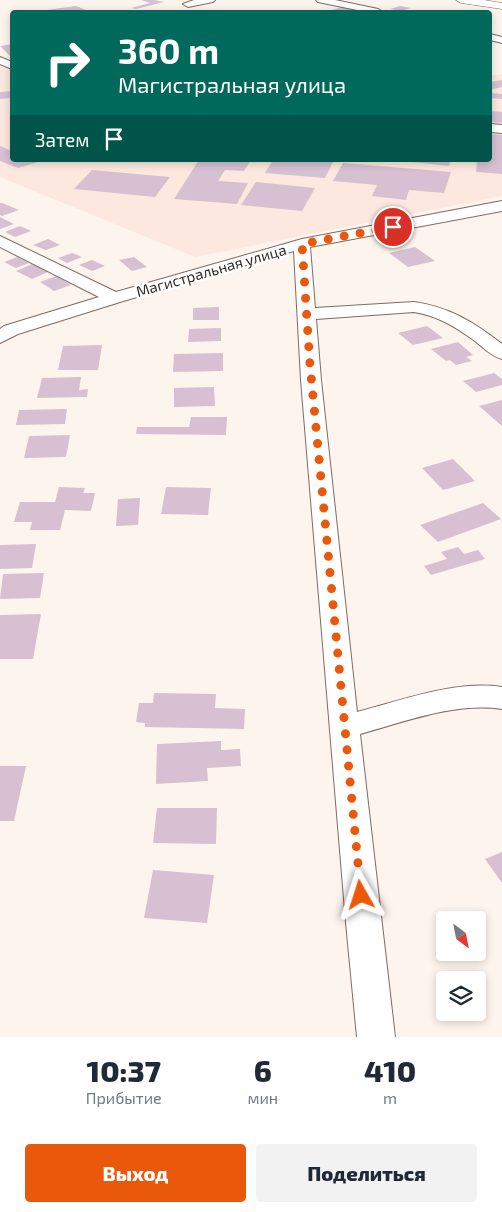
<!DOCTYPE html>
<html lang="ru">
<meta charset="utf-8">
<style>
body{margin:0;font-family:"Exo 2",sans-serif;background:#f2f2f3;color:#1f2937;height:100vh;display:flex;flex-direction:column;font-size:19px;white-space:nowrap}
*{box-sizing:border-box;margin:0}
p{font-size:16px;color:#747a83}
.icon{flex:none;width:28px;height:28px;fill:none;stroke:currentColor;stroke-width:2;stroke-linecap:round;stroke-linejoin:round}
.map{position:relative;height:1037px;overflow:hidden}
.drawer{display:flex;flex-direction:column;background:#fff;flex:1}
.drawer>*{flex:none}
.hud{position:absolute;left:10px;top:10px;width:482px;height:152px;border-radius:5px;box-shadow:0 2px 8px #0003;background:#00695c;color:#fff;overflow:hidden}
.needle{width:32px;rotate:148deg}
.fabs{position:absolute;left:436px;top:911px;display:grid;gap:10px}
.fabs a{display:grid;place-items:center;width:50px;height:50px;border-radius:5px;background:#fff;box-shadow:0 2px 8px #0003;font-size:25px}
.pin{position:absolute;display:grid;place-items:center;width:42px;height:42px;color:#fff;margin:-21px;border:2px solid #fff;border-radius:50%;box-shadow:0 1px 5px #0007}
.me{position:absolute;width:55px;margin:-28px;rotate:354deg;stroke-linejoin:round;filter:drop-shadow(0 0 4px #0008)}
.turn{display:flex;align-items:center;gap:18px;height:105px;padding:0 25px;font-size:22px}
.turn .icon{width:65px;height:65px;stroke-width:2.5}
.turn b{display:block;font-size:35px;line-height:42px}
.then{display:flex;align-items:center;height:48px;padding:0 25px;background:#0003;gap:10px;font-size:19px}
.eta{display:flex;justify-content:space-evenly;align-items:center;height:85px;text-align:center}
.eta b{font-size:30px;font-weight:800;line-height:35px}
.button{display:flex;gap:10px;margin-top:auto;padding:10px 25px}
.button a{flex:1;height:58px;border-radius:5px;background:#ea580c;color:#fff;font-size:20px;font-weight:800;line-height:58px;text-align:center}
.button a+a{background:#f2f2f3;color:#1f2937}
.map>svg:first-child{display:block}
</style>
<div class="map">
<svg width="502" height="1037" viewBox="0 0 502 1037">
<rect width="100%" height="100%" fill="#fef4ee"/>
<path fill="#fce8de" d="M0 61 6 65 12 64V160H490V76L502 74V196L195 257 0 177Z"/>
<g fill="#d6c0d1">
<path d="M154 0 164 2 136 9 131 8 150 3 141 0Z"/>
<path d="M76 6 91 12H39V11Z"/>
<path d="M400 6 411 8 401 11 390 9Z"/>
<path d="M342 7 355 10 346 12 331 10Z"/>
<path d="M12 44V57H11L0 46Z"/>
<path d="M502 80V87L490 90V82Z"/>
<path d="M12 91V98L0 99V92Z"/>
<path d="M490 93 502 94V99L490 98Z"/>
<path d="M490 111 502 112V123L490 122Z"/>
<path d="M490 134 502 135V174L476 172 477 160H490Z"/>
<path d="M0 146 12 151V160H34L38 162 18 168 0 161Z"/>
<path d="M199 160H251L244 171 225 170 218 181 248 183 237 204 174 199Z"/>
<path d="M273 160H334L325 178 265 173Z"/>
<path d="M394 160H451L449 166Z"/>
<path d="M343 163 451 172 444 193 409 190 406 200 372 196 377 185 333 181Z"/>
<path d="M92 170 170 177 155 197 74 189Z"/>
<path d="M256 182 315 188 302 211 241 205Z"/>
<path d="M0 203H2L19 210 2 216 0 215Z"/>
<path d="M0 217 14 224 0 229Z"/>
<path d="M20 226 31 231 15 237 5 232Z"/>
<path d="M48 239 60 245 46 250 33 245Z"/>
<path d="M415 247 435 261 408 267 389 253Z"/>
<path d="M72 253 82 257 67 263 58 258Z"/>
<path d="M17 257 29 263 16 268 4 262Z"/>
<path d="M134 257 147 267 132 271 119 260Z"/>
<path d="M92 260 105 266 92 271 79 265Z"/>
<path d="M32 264 48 272 32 279 16 271Z"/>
<path d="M56 276 71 285 54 291 40 282Z"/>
<path d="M219 307V320H193V308Z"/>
<path d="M427 326 443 338 413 345 398 333Z"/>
<path d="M221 328V341L188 342 189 329Z"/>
<path d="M458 342 473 355 466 357 472 361 456 365 450 360 446 361 431 349Z"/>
<path d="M102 345 98 370H58L63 346Z"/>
<path d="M223 353V371L173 372 174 354Z"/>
<path d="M494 373 502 379V385L476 392 463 381Z"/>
<path d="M81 377 79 390 88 389 87 397 37 398 42 378Z"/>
<path d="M214 387 215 406 174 407V388Z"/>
<path d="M502 400V426L479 406Z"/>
<path d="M67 409 65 424 16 425 19 410Z"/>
<path d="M191 417H227L226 435 136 434 137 427H189Z"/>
<path d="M70 435 66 457 24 458 29 436Z"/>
<path d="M453 459 475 481 443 490 422 468Z"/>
<path d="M59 487 85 488 83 493H95L91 511 65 510 60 530H30L32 522H14L20 502H55Z"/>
<path d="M166 487 211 488 208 515 161 514Z"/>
<path d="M140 498 138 525 116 526 118 499Z"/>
<path d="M483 503 501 519 438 542 420 525Z"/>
<path d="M36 544 32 568 0 569V545Z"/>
<path d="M458 547 464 554 478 550 485 559 431 575 424 566 447 559 441 552Z"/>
<path d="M44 573 40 598 0 599 3 574Z"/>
<path d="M41 614 33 659H0V615Z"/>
<path d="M154 693 216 694 215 708 245 709 244 729 145 727V723L136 722 139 703H153Z"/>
<path d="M221 741V750L240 749 241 766 207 768 208 781 156 784 157 744Z"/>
<path d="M0 766H26L14 821H0Z"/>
<path d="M157 808H217L216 844 153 843Z"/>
<path d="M502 852V883L485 859Z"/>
<path d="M153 870 214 875 207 923 144 918Z"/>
</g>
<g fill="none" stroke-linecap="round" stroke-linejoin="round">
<defs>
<g id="minor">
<path d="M194 0H215L213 2 188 7 183 4Z"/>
<path d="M316 0H335L378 9 383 12H367L318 2Z"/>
<path d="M490 34 502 37V43L490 40Z"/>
<path d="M0 57 12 62V69L0 64Z"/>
<path d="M490 124 502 125V133L490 132Z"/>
<path d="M502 201V211L310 247 315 308 414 302C449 307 474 322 502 344V359C491 356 484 348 475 341 456 327 438 316 414 312L316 319 321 380 357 712C403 700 455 680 502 687V709C455 702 404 722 360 734L395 1037H357L346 923 301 380 294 251 120 302 18 334 0 343V329L4 326 99 297 0 247V236L116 292 302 239Z"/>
</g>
<path id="major" d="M456 0H484L502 3V9L461 3Z"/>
</defs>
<use href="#minor" stroke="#806a5f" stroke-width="2"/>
<use href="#major" stroke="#806a5f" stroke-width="1"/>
<use href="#minor" fill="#fff" fill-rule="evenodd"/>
<use href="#major" fill="#fff" fill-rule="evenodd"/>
</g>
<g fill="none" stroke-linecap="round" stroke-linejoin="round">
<path stroke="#ea580c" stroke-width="9" stroke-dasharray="0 16.2" d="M361 895 310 365 302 244 393 227"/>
</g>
<g text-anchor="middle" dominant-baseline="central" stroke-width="5" stroke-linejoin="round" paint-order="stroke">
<g font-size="15" fill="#342a26" stroke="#fff">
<text transform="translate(211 270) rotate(-16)">Магистральная улица</text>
</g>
</g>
</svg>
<div class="fabs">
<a><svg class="needle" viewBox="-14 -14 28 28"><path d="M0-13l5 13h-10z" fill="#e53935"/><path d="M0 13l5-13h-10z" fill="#747a83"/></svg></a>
<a><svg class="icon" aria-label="layers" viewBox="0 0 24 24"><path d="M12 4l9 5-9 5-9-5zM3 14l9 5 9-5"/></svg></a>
</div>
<div class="pin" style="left:393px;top:227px;background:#d93025"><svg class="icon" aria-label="arrive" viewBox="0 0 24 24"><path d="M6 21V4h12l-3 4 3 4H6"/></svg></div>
<svg class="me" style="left:361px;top:895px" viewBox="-20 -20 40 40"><path d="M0-17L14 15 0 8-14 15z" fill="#ea580c" stroke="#fff" stroke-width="4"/></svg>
<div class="hud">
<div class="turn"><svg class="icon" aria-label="right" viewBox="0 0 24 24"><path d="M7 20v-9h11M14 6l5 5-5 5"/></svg><div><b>360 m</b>Магистральная улица</div></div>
<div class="then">Затем<svg class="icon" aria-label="arrive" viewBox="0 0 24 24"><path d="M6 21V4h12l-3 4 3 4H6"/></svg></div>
</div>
</div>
<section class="drawer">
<div class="eta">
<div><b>10:37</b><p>Прибытие</p></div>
<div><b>6</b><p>мин</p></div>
<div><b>410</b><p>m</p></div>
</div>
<div class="button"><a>Выход</a><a>Поделиться</a></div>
</section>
